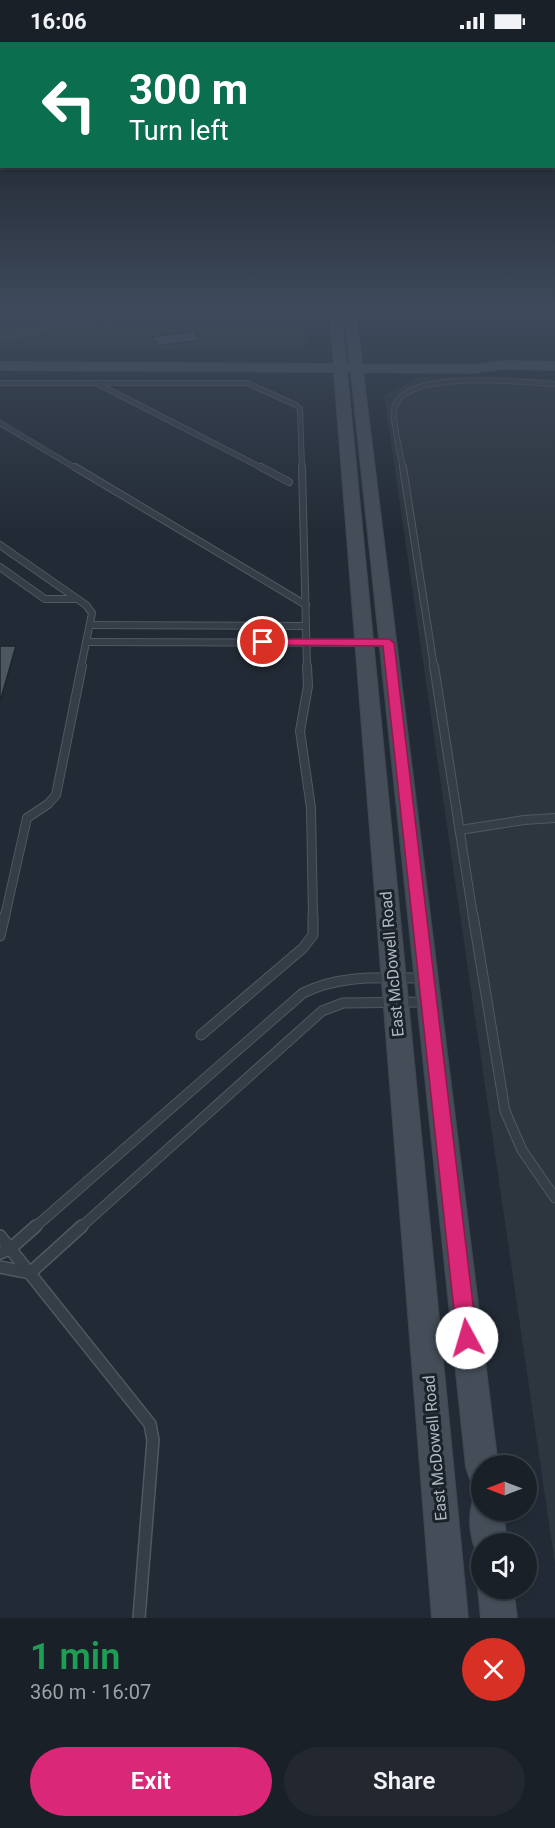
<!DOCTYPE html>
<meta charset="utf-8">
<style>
body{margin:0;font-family:Roboto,sans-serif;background:#232830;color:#f1f3f6;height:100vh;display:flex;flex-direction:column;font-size:22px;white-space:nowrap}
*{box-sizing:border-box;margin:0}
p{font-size:20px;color:#9fa3a8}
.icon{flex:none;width:33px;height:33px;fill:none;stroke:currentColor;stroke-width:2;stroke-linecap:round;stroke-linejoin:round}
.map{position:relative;height:1576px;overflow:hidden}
.panel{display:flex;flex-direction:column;background:#1a2028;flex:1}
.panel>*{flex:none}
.top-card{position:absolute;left:0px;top:0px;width:555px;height:126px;box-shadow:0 2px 4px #0004,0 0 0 2px #383e45;background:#0b6e4f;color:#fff;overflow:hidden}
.needle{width:39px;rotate:270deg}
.fabs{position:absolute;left:471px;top:1413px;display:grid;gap:12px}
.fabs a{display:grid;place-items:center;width:66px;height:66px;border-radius:50%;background:#1a2028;box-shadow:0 2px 4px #0004,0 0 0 2px #383e45;font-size:30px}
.pin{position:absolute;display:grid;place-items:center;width:51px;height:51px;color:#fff;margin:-26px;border:3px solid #fff;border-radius:50%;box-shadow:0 2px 6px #0007}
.me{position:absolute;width:66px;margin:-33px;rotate:354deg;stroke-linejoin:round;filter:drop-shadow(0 0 4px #0008)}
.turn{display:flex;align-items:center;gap:21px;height:126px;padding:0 30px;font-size:27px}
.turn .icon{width:78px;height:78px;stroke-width:2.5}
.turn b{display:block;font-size:42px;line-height:51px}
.round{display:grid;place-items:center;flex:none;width:63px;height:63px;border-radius:32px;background:#232830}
.overview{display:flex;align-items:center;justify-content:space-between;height:102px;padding:0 30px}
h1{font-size:36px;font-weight:600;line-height:45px;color:#1e9e55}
.primary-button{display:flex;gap:12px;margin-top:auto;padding:12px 30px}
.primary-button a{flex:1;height:69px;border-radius:36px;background:#db2777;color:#fff;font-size:24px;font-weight:600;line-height:69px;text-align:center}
.primary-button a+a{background:#232830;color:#f1f3f6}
.status{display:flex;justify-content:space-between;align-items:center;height:42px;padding:0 30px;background:#1a2028;direction:ltr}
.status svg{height:16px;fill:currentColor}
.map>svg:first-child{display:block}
</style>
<div class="status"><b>16:06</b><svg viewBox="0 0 49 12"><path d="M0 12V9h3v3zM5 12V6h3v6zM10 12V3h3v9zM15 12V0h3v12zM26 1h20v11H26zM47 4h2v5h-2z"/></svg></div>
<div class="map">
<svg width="555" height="1576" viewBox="0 0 555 1576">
<rect width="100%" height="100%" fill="#222b35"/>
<path fill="#2d363f" d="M419 335 555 337V1522L384 353Z"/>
<g fill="#273938">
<path d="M0 268H308L305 308H0Z"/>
<path d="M405 268H555V276L406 271Z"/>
</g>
<g fill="#4a5660" stroke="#1d242c" stroke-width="1.5">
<path d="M194 289 200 298 158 304 152 295Z"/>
<path d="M0 604H16L0 660Z"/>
</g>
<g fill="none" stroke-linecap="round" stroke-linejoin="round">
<defs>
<g id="service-far4">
<path d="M0 294 37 289 64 279 107 277 147 268"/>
<path d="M0 341H247L296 363 300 367 302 427"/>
<path d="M98 342 264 427"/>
<path d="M0 381 77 427"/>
<path d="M403 427C401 414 392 378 394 367 402 326 524 340 555 342"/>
</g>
<g id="service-far3">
<path d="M75 425 306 563"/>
<path d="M261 425 289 440"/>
<path d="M302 425 307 625"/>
<path d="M403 425 434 625"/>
<path d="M0 503 86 563 92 571 81 625"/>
<path d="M0 525 45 557H77"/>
<path d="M90 583 306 584"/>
<path d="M86 600 388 601"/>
</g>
<g id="service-far2">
<path d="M307 624 308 644 300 689 311 766 313 874"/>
<path d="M434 624 473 874"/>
<path d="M460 788 524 778 555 776"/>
<path d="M5 874 27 776 48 762 56 753 82 624"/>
</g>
<g id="service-far1">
<path d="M473 873 505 1069 522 1108 555 1156"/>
<path d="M0 894 5 873"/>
<path d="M201 993 303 906 313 893V873"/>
<path d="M34 1186 303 951C341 932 381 936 422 936"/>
<path d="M80 1186 322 969 343 961 428 960"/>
</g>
<g id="service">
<path d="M0 1194 150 1382 153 1398 139 1576"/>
<path d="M0 1211 10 1207 36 1184"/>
<path d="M0 1225 30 1231 82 1184"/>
</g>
<path id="minor" d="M364 268V270"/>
<g id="secondary">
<path d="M329 268H341L346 322H350L344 268H356L362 323H472L503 319 555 320V328L503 327 472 331 363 330 498 1424H482V1441L470 1437 466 1425 351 330H347L468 1576H432L334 330 0 328V320L334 322Z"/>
<path d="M482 1453V1468H503L507 1502H482V1516L478 1514C470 1496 467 1474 474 1456Z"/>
<path d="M482 1536V1546H513L517 1576H481L478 1546Z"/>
</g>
</defs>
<use href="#service-far4" stroke="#505860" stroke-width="6"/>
<use href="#service-far3" stroke="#505860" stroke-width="8"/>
<use href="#service-far2" stroke="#505860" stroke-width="10"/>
<use href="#service-far1" stroke="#505860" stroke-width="11"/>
<use href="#service" stroke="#505860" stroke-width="14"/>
<use href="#minor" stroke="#505860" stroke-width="17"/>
<use href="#secondary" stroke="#3f464f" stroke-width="2"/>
<path stroke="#435456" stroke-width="1.5" stroke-dasharray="3 3" stroke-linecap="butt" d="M492 268 555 269"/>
<use href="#service-far4" stroke="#353d46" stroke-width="4.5"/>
<use href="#service-far3" stroke="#353d46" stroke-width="6"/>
<use href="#service-far2" stroke="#353d46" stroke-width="8"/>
<use href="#service-far1" stroke="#353d46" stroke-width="9"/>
<use href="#service" stroke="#353d46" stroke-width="11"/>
<use href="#minor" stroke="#353d46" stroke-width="15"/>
<use href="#secondary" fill="#444d58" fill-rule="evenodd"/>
</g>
<linearGradient id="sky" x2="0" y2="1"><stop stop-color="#13181d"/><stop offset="0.55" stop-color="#3e4a5c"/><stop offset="1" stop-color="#3e4a5c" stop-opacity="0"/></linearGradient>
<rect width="555" height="489" fill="url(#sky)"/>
<path fill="#db2777" stroke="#8e194d" stroke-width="1.5" d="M263 597H389L394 601 477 1296 474 1303 467 1306 460 1303 457 1296 383 604 259 603V598Z"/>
<g text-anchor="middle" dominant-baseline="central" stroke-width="6" stroke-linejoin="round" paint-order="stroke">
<g font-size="16" fill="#b0b8c2" stroke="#1b222a">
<text transform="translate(392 922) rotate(-95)">East McDowell Road</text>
<text transform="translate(435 1406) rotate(-95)">East McDowell Road</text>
</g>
</g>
</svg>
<div class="fabs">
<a><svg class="needle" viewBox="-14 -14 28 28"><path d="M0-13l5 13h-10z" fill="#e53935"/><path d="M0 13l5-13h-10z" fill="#9fa3a8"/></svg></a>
<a><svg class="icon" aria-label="sound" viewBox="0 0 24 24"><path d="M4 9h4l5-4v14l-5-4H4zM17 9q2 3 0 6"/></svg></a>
</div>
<div class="pin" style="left:263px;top:600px;background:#d93025"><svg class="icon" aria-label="arrive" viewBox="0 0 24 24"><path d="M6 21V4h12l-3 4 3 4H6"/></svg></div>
<svg class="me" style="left:467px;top:1296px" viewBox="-20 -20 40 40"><circle r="19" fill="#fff"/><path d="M0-13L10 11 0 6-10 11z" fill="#db2777"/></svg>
<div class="top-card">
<div class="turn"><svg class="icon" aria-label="left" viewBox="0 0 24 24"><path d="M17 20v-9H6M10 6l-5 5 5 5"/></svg><div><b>300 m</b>Turn left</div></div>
</div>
</div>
<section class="panel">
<div class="overview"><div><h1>1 min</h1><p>360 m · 16:07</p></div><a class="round" style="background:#d93025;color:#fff"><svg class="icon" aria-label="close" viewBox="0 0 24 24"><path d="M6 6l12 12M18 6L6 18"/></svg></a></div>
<div class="primary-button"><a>Exit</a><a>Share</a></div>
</section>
